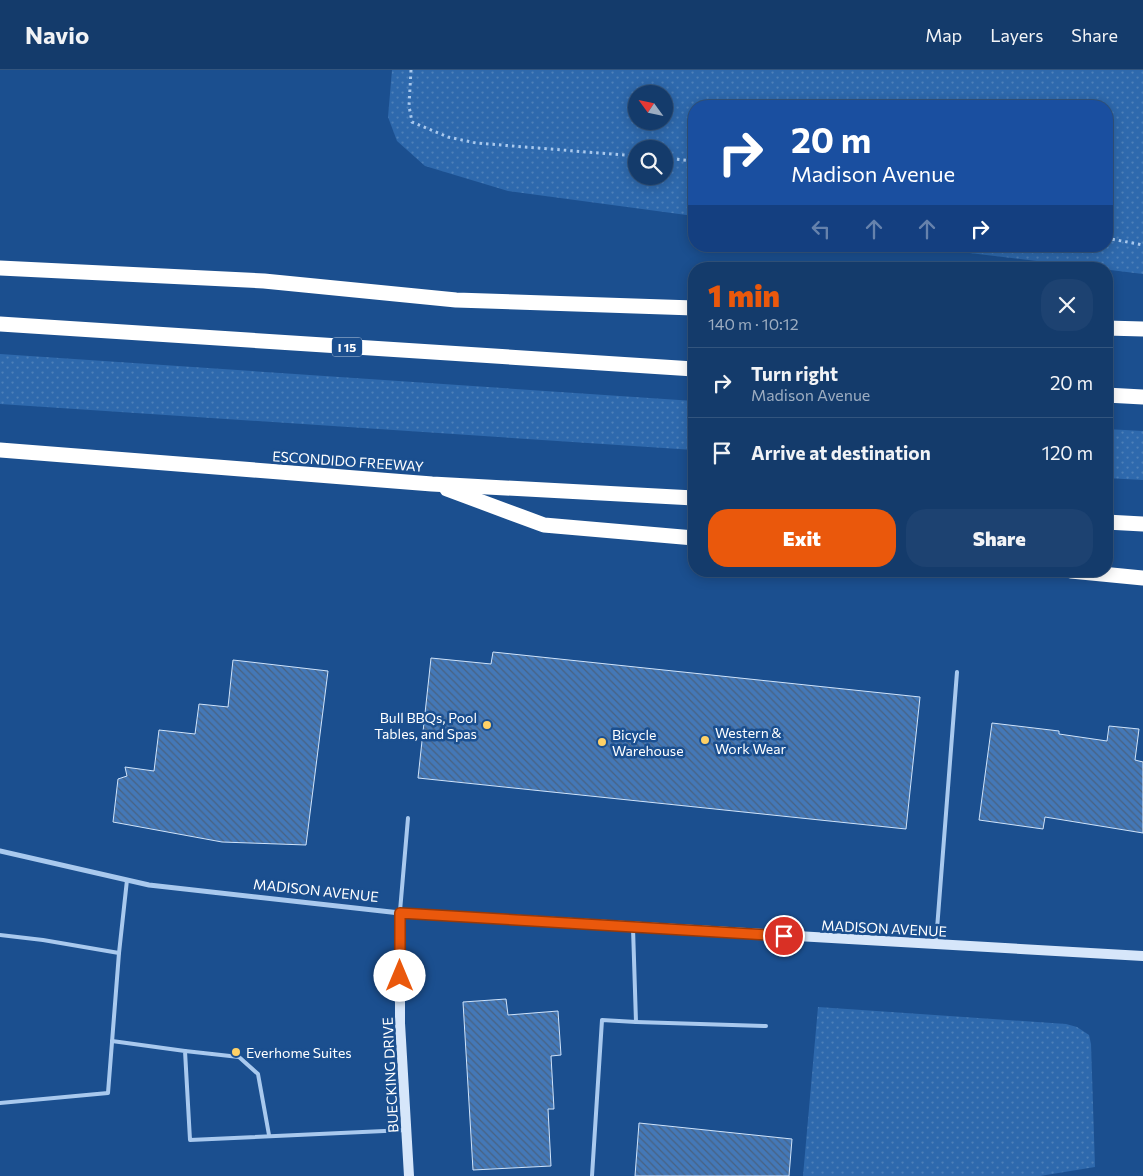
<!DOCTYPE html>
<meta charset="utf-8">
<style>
body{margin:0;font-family:Commissioner,sans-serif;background:#1d4271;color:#f1f3f6;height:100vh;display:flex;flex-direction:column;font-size:19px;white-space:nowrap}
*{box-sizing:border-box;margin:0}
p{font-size:16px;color:#9dadc1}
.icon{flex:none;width:28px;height:28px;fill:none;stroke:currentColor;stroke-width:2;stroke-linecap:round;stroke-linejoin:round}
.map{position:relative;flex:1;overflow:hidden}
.sheet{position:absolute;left:688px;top:192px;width:425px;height:315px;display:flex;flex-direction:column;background:#143b6b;border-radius:20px;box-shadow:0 2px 12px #0003,0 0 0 1px #33557e}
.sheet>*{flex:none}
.top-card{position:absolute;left:688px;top:30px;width:425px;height:152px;border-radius:20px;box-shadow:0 2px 12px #0003,0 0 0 1px #33557e;background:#1a4fa0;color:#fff;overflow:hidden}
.needle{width:32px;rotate:303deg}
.controls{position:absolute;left:628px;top:15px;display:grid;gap:10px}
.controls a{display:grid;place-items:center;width:45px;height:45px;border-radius:50%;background:#143b6b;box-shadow:0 2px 12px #0003,0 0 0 1px #33557e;font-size:25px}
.pin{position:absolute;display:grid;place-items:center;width:42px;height:42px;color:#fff;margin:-21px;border:2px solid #fff;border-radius:50%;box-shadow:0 1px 5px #0007}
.me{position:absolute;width:55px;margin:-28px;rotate:0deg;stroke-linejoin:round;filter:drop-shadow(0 0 4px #0008)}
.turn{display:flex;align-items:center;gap:18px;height:105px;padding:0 20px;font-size:22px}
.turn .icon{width:65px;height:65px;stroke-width:2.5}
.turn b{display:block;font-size:35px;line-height:42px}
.lanes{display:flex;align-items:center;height:48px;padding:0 20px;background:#0003;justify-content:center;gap:25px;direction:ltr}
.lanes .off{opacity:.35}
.round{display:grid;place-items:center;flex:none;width:52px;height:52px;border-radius:20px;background:#1d4271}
.summary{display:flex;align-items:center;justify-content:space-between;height:85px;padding:0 20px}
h1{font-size:30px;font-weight:800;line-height:38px;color:#ea580c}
.action{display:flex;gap:10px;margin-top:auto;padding:10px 20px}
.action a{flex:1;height:58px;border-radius:20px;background:#ea580c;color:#fff;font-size:20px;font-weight:800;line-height:58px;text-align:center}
.action a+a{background:#1d4271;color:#f1f3f6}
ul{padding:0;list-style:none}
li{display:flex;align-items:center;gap:15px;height:70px;padding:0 20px;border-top:1px solid #33557e}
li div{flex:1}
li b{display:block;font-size:19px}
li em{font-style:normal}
header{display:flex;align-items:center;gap:30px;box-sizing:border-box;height:70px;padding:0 25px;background:#143b6b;border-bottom:1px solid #33557e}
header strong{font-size:24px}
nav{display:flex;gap:28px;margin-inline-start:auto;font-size:18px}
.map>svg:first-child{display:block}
</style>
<header>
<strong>Navio</strong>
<nav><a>Map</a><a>Layers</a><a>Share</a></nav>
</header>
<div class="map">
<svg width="1143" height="1106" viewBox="0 0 1143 1106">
<defs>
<pattern id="green-dots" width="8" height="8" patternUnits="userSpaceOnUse" patternTransform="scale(1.25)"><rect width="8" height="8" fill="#2e69ad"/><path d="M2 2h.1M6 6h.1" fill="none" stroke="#4d80b9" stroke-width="1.8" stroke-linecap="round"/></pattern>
<pattern id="building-back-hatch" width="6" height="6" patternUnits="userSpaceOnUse" patternTransform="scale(1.25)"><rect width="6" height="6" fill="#4478b7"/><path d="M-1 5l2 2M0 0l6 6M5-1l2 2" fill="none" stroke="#486282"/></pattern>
</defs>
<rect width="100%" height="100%" fill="#1b4f8f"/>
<g fill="url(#green-dots)" fill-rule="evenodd">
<path d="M392 0H1143V204L912 176H1106V36H694V146L508 121 425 96 397 71 388 47ZM636 24H664V51H636ZM636 79H664V106H636Z"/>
<path d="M0 284 694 331V380L0 334Z"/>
<path d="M1106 359 1143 361V410L1106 408Z"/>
<path d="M818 937 1066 954 1077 957 1089 965 1091 974 1095 1097 1040 1106H803Z"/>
</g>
<g fill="url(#building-back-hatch)" stroke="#cfe3fa">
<path d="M493 582 920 627 906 759 418 708 431 588 491 594Z"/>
<path d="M233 590 328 601 306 775 222 772 113 752 118 709 127 706 125 697 154 701 159 660 195 664 199 634 228 637Z"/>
<path d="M992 653 1059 661V664L1107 671 1109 656 1139 659 1135 690 1143 692V763L1045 747 1043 759 979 750Z"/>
<path d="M506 929 508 945 558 941 561 985 551 986 554 1039H548L551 1096 473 1100 463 932Z"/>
<path d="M639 1053 792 1069 789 1106H635Z"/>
</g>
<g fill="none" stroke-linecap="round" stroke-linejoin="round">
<g stroke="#a9c9ee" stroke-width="3" stroke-dasharray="2.5 4" stroke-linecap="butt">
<path d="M411 0 409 36 412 52 448 67 476 73 636 86"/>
<path d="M664 88 694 91"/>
<path d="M1106 168 1143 175"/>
</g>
<g stroke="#a9c9ee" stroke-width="4">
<path d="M400 841 408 748"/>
<path d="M0 865 43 870 119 883"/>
<path d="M936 872 957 602"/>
<path d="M636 952 766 956"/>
<path d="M112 971 185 981 190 1070 406 1060"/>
<path d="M185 981 239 987 258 1004 269 1065"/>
<path d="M0 1033 108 1023 119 883 127 810"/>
<path d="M592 1106 602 950 636 952 633 858"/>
</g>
<path stroke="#a9c9ee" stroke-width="5" d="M0 781 149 815 400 843"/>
<path stroke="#d6e6fa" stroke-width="10" d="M409 1106 400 953V843L1143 886"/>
<g stroke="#fff" stroke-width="15">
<path d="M0 198 264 211 456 230 694 238"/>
<path d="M0 254 694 299"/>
<path d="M1106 258 1143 259"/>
<path d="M1106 325 1143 327"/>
<path d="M0 380 432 414 694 428"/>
<path d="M447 419 544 455 694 468"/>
<path d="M1106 452 1143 454"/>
<path d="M1071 501 1143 508"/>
</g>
</g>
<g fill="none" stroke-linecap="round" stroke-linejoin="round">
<defs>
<path id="route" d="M400 906V843L784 866"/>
</defs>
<use href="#route" stroke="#983908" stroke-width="12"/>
<use href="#route" stroke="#ea580c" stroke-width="9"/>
</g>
<g fill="#ffd166" stroke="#1b4f8f" stroke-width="2">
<circle cx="487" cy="655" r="5"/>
<circle cx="705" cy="670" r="5"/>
<circle cx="602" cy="672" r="5"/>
<circle cx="236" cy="982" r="5"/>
</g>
<g text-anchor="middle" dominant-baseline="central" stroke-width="5" stroke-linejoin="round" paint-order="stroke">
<rect fill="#1b4f8f" stroke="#bbcadd" stroke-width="1" x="332" y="267.5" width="30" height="19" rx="4"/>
<g font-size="12" font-weight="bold" fill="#fff">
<text x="347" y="277">I 15</text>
</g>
<g font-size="14" fill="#fff" stroke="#1b4f8f">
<text transform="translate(348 391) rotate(4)">ESCONDIDO FREEWAY</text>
<text transform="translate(316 820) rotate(6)">MADISON AVENUE</text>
<text transform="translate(884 858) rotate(3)">MADISON AVENUE</text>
<text transform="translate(390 1005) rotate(-93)">BUECKING DRIVE</text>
</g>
<g font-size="14" fill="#fff" stroke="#1b4f8f" text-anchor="start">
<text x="477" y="647" text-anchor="end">Bull BBQs, Pool<tspan x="477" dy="16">Tables, and Spas</tspan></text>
<text x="715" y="662">Western &amp;<tspan x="715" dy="16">Work Wear</tspan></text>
<text x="612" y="664">Bicycle<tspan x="612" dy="16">Warehouse</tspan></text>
<text x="246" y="982">Everhome Suites</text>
</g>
</g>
</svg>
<div class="controls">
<a><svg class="needle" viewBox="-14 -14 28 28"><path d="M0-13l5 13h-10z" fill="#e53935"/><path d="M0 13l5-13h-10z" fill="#9dadc1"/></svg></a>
<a><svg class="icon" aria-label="search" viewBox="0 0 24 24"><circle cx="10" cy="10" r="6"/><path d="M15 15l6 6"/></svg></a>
</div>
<div class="pin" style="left:784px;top:866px;background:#d93025"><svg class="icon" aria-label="arrive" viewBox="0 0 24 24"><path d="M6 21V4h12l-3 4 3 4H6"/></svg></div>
<svg class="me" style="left:400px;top:906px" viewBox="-20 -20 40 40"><circle r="19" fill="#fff"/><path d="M0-13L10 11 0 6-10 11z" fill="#ea580c"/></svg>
<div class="top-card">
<div class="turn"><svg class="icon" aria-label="right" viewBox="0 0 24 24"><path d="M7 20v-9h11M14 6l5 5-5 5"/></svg><div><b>20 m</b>Madison Avenue</div></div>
<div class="lanes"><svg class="icon off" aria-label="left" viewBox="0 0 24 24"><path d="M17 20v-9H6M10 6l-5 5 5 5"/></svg><svg class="icon off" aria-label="ahead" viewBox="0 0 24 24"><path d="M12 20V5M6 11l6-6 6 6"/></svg><svg class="icon off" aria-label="ahead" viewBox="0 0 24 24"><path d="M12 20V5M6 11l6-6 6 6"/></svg><svg class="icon" aria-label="right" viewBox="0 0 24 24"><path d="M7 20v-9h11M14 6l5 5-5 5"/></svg></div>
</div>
<section class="sheet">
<div class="summary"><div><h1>1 min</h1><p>140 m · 10:12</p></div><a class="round"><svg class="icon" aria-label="close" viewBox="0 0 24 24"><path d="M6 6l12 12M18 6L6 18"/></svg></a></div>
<ul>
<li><svg class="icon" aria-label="right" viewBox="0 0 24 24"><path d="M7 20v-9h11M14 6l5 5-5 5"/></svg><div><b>Turn right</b><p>Madison Avenue</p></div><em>20 m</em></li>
<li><svg class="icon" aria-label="arrive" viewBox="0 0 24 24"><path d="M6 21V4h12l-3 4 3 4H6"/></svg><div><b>Arrive at destination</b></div><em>120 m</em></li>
</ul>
<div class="action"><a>Exit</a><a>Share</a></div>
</section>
</div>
